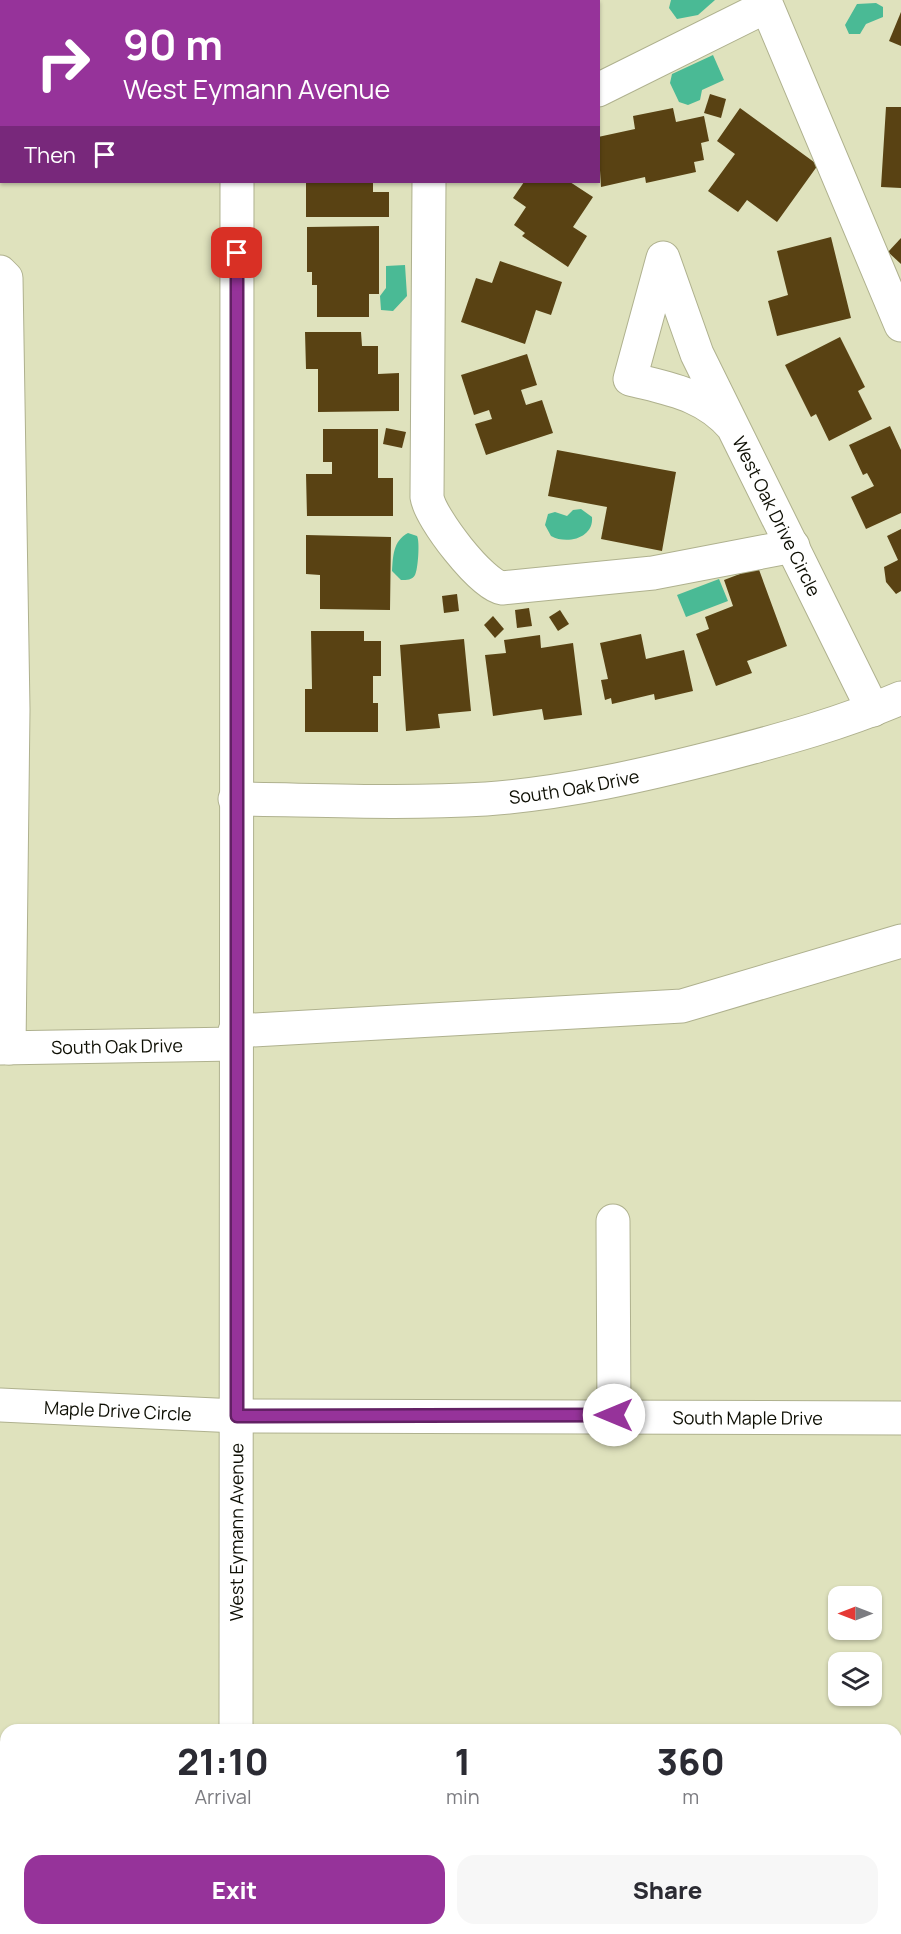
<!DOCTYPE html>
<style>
body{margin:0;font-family:Manrope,sans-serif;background:#f7f7f7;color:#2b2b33;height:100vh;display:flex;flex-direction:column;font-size:22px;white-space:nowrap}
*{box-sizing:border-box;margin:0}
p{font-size:20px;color:#7c7c81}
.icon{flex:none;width:33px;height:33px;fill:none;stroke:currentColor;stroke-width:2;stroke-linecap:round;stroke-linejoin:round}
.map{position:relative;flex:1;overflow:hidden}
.side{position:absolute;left:0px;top:1724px;width:902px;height:212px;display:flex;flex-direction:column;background:#fff;border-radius:18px 18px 0 0;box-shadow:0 2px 4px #0004}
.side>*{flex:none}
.guide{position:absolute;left:0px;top:0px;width:600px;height:183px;box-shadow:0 2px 4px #0004;background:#96339a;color:#fff;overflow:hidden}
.needle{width:39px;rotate:270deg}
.fabs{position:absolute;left:828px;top:1586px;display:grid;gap:12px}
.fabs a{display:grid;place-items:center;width:54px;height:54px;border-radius:12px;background:#fff;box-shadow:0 2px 4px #0004;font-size:30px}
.pin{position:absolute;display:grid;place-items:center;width:51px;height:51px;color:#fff;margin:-26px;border-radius:12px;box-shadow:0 3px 9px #0006}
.me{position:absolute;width:66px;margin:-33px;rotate:270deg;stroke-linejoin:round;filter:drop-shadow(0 0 4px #0008)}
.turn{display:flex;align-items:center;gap:21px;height:126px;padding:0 24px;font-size:27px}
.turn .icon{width:78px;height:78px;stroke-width:2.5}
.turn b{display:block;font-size:42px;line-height:51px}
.then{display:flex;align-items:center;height:57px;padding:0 24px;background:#0003;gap:12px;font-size:22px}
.eta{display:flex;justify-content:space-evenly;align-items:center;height:102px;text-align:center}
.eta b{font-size:36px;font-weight:800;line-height:42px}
.button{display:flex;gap:12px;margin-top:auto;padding:12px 24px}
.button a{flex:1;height:69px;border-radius:18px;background:#96339a;color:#fff;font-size:24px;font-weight:800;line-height:69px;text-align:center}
.button a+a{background:#f7f7f7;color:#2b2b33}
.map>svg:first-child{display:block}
</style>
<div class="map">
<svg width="901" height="1934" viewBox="0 0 901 1934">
<rect width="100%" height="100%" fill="#dfe2bd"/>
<g fill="#4aba95">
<path d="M671 0H715L698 15 677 19 669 8Z"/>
<path d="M876 3 883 7V17L866 24 860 34H849L845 25 857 4Z"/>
<path d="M713 55 724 80 702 90 700 100 688 105 679 102 670 83 672 74Z"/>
<path d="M405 265 407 296 393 311 381 310 380 296 386 288V266Z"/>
<path d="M581 509 592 517C594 538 567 545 551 536L545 525 548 514 555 512 567 516 573 510Z"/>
<path d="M408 533 417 536C420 541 418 570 415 575 412 580 407 580 401 580L392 571C393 556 393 541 408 533Z"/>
<path d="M719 579 728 601 686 617 677 595Z"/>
</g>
<g fill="#594213">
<path d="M901 12V46L889 41Z"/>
<path d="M710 94 726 99 721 118 704 113Z"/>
<path d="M886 107H901V188L881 187Z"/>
<path d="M673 108 676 122 704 116 709 141 701 143 704 160 694 162 696 172 646 183 645 177 601 187 598 137 635 129 633 116Z"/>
<path d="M740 108 818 165 777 222 747 200 738 212 708 191 735 154 717 141Z"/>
<path d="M306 182H373V192H389V217H306Z"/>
<path d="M524 182H570L593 197 573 227 587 236 568 267 522 236 525 233 514 225 526 207 513 198Z"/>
<path d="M379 226V294H369V317H317V285H312V272H307V227Z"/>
<path d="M831 237 851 318 777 336 768 301 788 295 777 251Z"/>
<path d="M901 238V264L888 252Z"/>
<path d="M500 261 562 282 551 315 536 310 525 344 461 322 476 278 492 283Z"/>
<path d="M305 332H361L362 346H378V374L399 373V411L318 412V369H306Z"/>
<path d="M840 337 865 387 858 391 872 419 829 441 816 414 811 417 785 365Z"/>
<path d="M527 354 537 385 521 390 526 405 542 400 553 433 486 455 475 424 492 419 489 410 474 415 461 375Z"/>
<path d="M890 426 901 450V513L866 529 851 497 874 486 867 473 863 475 849 445Z"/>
<path d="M386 428 406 432 402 448 383 444Z"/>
<path d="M323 429H378V478H393V516H307L306 474H332V462H323Z"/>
<path d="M557 450 676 472 662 551 601 539 607 507 548 496Z"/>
<path d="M901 529V591L896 594 886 582 884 567 898 560 887 536Z"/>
<path d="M306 535 391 537 390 610 320 609V575L306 574Z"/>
<path d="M758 567 787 646 747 661 752 673 716 686 696 634 709 629 705 617 733 606 724 580Z"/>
<path d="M457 594 459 611 444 613 442 596Z"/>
<path d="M529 608 532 626 517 628 515 610Z"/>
<path d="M560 610 569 624 558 631 549 617Z"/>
<path d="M493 616 504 629 495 638 484 625Z"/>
<path d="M311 631H364V641H381V676H373V703H378V732H305V689H312Z"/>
<path d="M641 634 646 659 684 650 693 691 655 700 654 694 612 704 611 698 605 700 601 680 608 679 600 643Z"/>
<path d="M540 635 541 648 573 643 582 715 544 720 542 709 493 716 485 655 506 653 504 640Z"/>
<path d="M464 639 471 711 438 714 440 728 406 731 400 645Z"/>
</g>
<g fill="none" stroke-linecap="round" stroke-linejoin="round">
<defs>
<g id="minor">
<path d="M111 2 116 0"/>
<path d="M238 2V0"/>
<path d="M0 33H2"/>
<path d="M598 90 767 6 901 325"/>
<path d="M429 182 427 497C430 518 482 585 502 588L653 573 793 546"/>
<path d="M0 272 6 278 13 709 9 1048"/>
<path id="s1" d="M733 427 697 354 663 258 630 379C669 389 705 394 733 427L873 710"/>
<path id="s2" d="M235 799C319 800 403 804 486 799 566 793 645 775 723 755 784 739 843 723 901 698"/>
<path d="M235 1031 682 1006 901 941"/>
<path id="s3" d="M0 1048 235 1044"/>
<path d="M613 1221 614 1415"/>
<path id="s4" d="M0 1405 237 1416 901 1418"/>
<path id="s5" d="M236 1730 237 182"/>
<path d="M0 1779 6 1780"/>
<path d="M896 1789H901"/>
<path d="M236 1934V1929"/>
</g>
</defs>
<use href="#minor" stroke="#afb18e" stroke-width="35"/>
<use href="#minor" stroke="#fff" stroke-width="33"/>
</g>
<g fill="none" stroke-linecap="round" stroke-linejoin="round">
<defs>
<path id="route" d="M237 253V1416L614 1415"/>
</defs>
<use href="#route" stroke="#622164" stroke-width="15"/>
<use href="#route" stroke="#96339a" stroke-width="10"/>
</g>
<g text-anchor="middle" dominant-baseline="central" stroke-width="6" stroke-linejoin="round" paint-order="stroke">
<g font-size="18" fill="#0d0e03" stroke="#dfe2bd">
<text stroke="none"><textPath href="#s1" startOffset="524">West Oak Drive Circle</textPath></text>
<text stroke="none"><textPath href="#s2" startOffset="340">South Oak Drive</textPath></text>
<text stroke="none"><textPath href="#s3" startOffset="117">South Oak Drive</textPath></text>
<text stroke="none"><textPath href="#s4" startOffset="118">Maple Drive Circle</textPath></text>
<text stroke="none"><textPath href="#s4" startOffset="748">South Maple Drive</textPath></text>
<text stroke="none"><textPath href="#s5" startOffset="198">West Eymann Avenue</textPath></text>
</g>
</g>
</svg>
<div class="fabs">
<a><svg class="needle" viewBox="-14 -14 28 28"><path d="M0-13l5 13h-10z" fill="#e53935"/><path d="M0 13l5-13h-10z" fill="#7c7c81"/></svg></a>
<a><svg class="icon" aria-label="layers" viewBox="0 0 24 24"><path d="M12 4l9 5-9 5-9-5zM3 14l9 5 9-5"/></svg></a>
</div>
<div class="pin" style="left:237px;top:253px;background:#d93025"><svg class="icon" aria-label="arrive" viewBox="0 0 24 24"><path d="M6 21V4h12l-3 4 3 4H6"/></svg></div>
<svg class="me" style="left:614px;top:1415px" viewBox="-20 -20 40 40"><circle r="19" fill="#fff"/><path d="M0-13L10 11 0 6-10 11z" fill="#96339a"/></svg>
<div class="guide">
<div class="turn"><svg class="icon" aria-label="right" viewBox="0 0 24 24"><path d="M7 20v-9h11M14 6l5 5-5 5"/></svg><div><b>90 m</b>West Eymann Avenue</div></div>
<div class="then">Then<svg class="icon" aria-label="arrive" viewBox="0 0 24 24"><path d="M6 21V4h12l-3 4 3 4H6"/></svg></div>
</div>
<section class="side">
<div class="eta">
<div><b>21:10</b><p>Arrival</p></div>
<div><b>1</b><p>min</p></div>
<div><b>360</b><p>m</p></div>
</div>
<div class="button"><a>Exit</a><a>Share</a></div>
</section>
</div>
